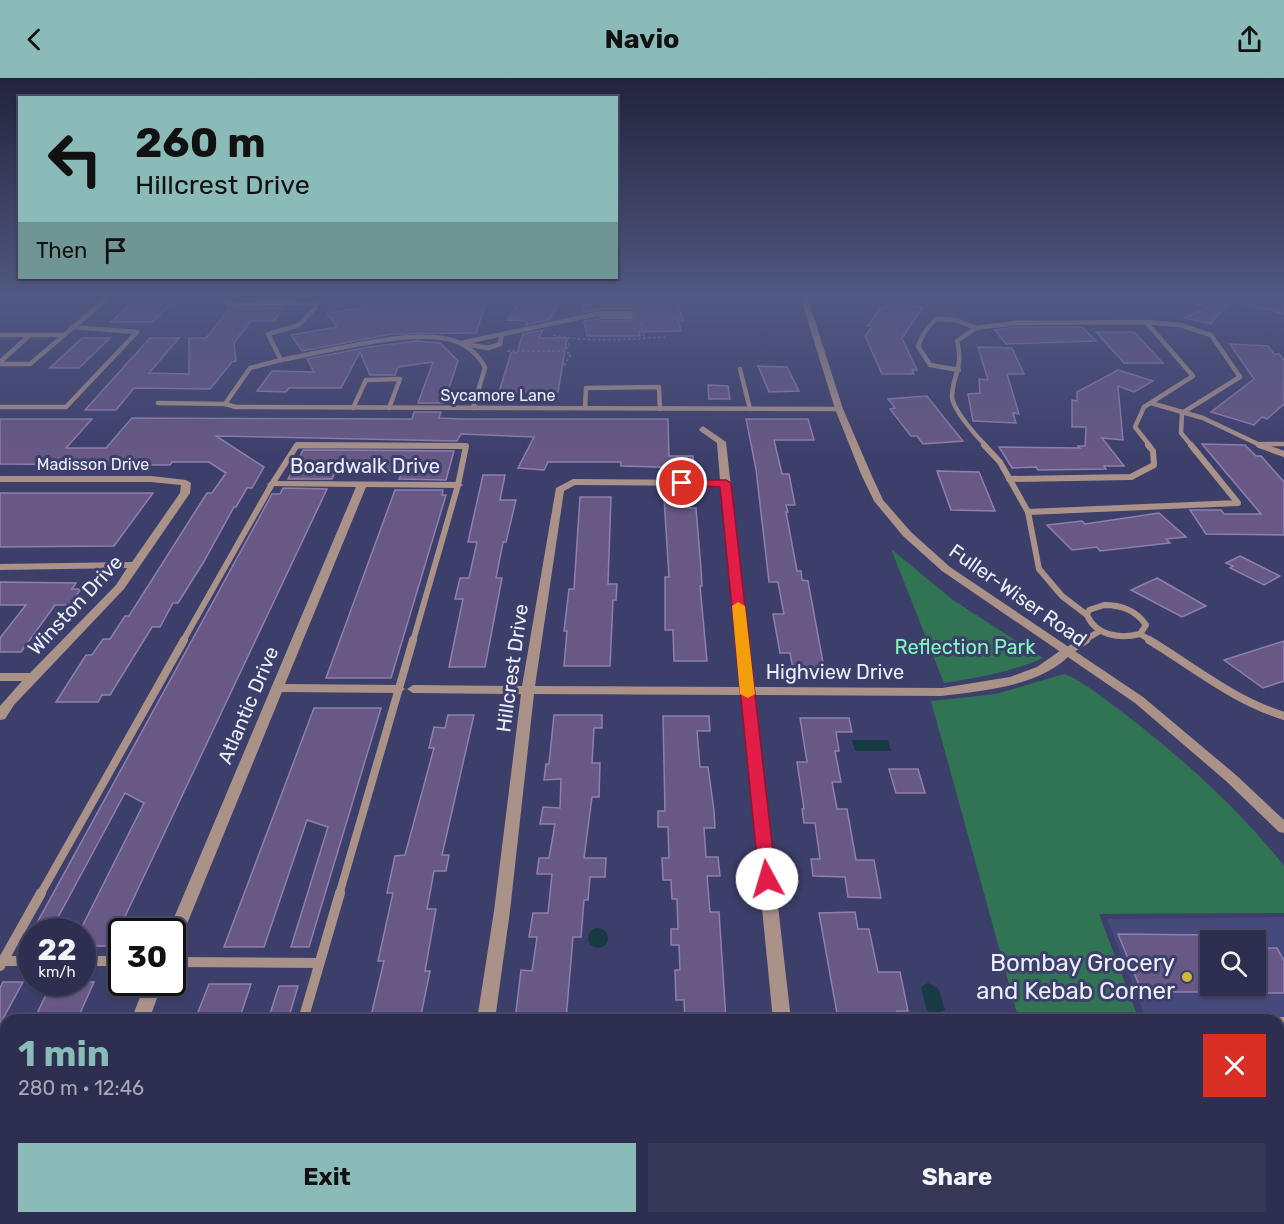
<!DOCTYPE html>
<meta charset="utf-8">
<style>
body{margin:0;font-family:Rubik,sans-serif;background:#363757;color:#f1f3f6;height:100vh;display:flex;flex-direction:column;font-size:22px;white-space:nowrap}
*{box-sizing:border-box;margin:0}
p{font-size:20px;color:#a7a9b7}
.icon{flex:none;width:33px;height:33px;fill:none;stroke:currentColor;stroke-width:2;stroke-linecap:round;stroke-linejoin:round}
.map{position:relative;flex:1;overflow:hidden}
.side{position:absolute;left:0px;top:936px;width:1284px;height:210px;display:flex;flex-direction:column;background:#2e2f50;border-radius:18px 18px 0 0;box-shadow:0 2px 4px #0004,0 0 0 2px #494a67}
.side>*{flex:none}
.top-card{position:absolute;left:18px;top:18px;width:600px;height:183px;border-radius:0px;box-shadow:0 2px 4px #0004,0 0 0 2px #494a67;background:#8bbbb9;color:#111;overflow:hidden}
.fabs{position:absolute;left:1200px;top:852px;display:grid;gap:12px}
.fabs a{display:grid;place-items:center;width:66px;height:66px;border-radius:0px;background:#2e2f50;box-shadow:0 2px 4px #0004,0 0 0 2px #494a67;font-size:30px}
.speed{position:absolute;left:18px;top:840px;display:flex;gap:12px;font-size:30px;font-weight:700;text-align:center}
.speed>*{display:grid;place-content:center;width:78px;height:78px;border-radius:50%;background:#2e2f50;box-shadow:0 2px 4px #0004,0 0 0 2px #494a67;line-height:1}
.speed small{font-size:15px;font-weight:400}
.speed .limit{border:3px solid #111;border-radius:9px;background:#fff;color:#111}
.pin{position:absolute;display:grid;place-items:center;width:51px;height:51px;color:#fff;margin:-26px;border:3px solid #fff;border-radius:50%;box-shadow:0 2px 6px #0007}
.me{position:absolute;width:66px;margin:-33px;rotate:354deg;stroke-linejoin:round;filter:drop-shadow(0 0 4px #0008)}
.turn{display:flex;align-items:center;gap:21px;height:126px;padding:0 18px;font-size:27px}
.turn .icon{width:78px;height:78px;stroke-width:2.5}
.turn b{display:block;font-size:42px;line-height:51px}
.then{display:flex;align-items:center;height:57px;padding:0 18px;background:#0003;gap:12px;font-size:22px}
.round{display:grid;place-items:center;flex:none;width:63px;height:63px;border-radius:0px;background:#363757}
.headline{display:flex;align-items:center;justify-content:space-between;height:102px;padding:0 18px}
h1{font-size:36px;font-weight:700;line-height:45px;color:#8bbbb9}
.button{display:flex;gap:12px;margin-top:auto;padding:12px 18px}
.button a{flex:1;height:69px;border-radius:0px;background:#8bbbb9;color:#111;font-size:24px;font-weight:700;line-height:69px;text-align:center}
.button a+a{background:#363757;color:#f1f3f6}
header{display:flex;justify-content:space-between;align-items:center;height:78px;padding:0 18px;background:#8bbbb9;color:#111;font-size:27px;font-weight:700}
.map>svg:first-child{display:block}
</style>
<header><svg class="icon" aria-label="back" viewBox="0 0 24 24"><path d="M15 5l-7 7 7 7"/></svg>Navio<svg class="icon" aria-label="share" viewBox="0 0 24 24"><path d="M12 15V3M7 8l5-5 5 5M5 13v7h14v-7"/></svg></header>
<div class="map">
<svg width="1284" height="1146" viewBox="0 0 1284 1146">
<rect width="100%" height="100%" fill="#3d3f6b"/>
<path fill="#46497b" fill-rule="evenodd" d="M1284 839V1038H1278V942H1147L1107 841ZM1210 862H1256V908H1210Z"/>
<g fill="#307453">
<path d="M891 471 953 522 1043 580C1011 594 978 600 944 605Z"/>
<path d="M1064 596C1081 602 1095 614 1110 625 1170 669 1238 729 1284 788V835L1099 836 1139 942H1019L931 623 996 616Z"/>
</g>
<g fill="#173a44">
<path d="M852 662H888L891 673H855Z"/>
<circle cx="598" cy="860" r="10"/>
<path d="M928 905 938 910 945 932 934 936 927 933 921 909Z"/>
</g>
<g fill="#685885" stroke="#8f7faf" stroke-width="1.5">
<path d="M138 218H178L153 244H111Z"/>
<path d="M240 218H293L291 221H237Z"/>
<path d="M340 218H436L450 228 464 218H489L476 255 392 256 302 273 291 257 337 249 327 235 366 229Z"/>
<path d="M524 218H564L549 242 526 247 527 243 507 242Z"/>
<path d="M580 218H675L683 242H678L681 253 639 254 640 258H587L584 243 597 241 601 243H630L634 241 635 234 631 231H602L583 234Z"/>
<path d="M1232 218 1272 220 1284 224V236L1232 222V219L1211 246 1184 240Z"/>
<path d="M890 224 923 229 902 260 917 292H912L914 296H882L865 258 872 248H867L881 230 885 231Z"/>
<path d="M230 230H284L274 243H251L234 265 236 283 232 284 210 311 134 310 116 332H85L150 260H179L149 295 189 296V260H206Z"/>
<path d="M1015 249H1082L1096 263 1006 266 995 252Z"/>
<path d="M543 252 539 260H567L558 314H499L511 275H517L523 256Z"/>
<path d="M1096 254H1134L1163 285H1124Z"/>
<path d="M82 260H110L79 290H50Z"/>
<path d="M416 263 440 265 458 283 444 325H418L433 284 398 289 395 297H370L360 274 341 310H289L286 314 257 313 272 293 314 294 307 281 369 269Z"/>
<path d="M1230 266 1268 268 1274 276H1279L1284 282V326L1267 341 1262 339 1254 347 1211 334 1254 301Z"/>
<path d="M978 269 1012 270 1024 296H1007L1019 336 1013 335 1016 345 973 343 968 316 980 315 979 301 988 302Z"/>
<path d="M758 288 787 289 799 313 769 314Z"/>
<path d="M1118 292 1153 303 1134 314 1118 308 1123 362 1102 360 1124 388H1104L1106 391 1038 392 1036 389 1012 390 999 369 1080 370 1078 368H1085L1086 349H1072V322L1077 323V314Z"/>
<path d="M708 307 728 308 730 321H709Z"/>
<path d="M927 318 945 341 963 363 923 366 917 358H911L890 331 895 330 888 321Z"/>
<path d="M414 334H441L439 340 461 341H668L669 378H693L694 390 621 388V384H548L544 392 518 390 534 359 461 356 457 363 216 358 264 389 252 410H247L236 429H234L203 485 178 525H173L160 549H152L110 617H102L98 624H56L86 577H92L103 561H110L125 538H129L207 415H212L226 395 209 384H172L170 387 0 386V341H92L66 370H106L132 340 409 341H412Z"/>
<path d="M746 341H808L814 362H774L782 396H789L795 427H786L788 434H786L797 493H801L802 502 808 503 824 590 793 591 790 575H780L773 536H784L778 504H769L756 391Z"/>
<path d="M1202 366 1245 367 1256 378H1261L1284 404V457L1206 456 1190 432H1221L1224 436H1261Z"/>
<path d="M303 372H339L454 373 446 402 399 401 403 393H336L332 401H288Z"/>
<path d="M937 393 979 394 995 433 951 432Z"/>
<path d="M483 397H505L500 422H516L506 464H503L496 500H502L485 589H449L463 521H455L460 500H469L477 464H468Z"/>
<path d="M283 410 327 411 111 868H82V849L144 725 125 715 50 854H32L259 440 272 416H280Z"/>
<path d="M395 412H443L442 417H446L391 600H326Z"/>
<path d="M0 415H153L114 468 0 469Z"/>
<path d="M580 419H611L608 506H617L616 522H613L610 588H564L567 553H564L569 511H574Z"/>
<path d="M664 419H689V430H696L701 491 702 508H700L707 583H674L673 552H665V499H669Z"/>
<path d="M1159 435 1186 459 1166 461 1170 465 1100 473 1097 469 1072 472 1047 447 1082 443 1085 446Z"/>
<path d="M1240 478 1280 498 1264 507 1230 490 1233 488 1226 485Z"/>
<path d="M1157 500 1206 528 1182 539 1131 512Z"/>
<path d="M0 504 76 505 72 511H81L69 527H55L21 574H0V560L26 527H0Z"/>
<path d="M1284 563V603L1263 610 1224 582Z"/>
<path d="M314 630H381L309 869H291L328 749 307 742 264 869H224Z"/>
<path d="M448 637H474L442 777H449L446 793H434L427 831H436L425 893H430L420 942H370L384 883H378L393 815H387L395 778 405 777 434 670H429L434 649 445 650Z"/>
<path d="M554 637H602V650H594L592 685H600L599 719H592L584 780H606L605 799H590L588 822H584L581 859H573L566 942H515L521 892 532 893 537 859H529L533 835H548L552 796H537L539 780H549L555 746H540L543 729 560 730 561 701 544 702 546 686H549Z"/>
<path d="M663 638H709L710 653H697L700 689H708L714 733 715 750H704L706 779H718L720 798H707L710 834H719L726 942H685L684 922H676L675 892H680L679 867H671V851H678L677 821H672L671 802H663L662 780H669L668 749H658V733H665Z"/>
<path d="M800 640H849L852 654H836L839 673H835L841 704H832L837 731H847L856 782H874L881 820 848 819 845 799 813 798 811 781H820L815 745H804L802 731H804L797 684H807Z"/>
<path d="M889 691H918L925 715H896Z"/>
<path d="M855 834 858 851H869L878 894H900L908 933H897L899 941H838L819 835Z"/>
<path d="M1118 856 1210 857V914H1142Z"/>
<path d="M1256 870H1277L1284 883V915H1256Z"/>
<path d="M3 904H23L0 946V910Z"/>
<path d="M52 904H94L77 942H34Z"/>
<path d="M209 906H251L239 942H195Z"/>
<path d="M279 908H298L288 942H268Z"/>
</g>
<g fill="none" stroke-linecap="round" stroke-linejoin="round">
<g stroke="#737599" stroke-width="2" stroke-dasharray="3 2" stroke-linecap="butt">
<path d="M641 245 644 259"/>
<path d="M553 257C589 265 629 261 665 259"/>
<path d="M507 273H563L570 268 566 260"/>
<path d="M561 292 571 276 565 274"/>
</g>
<g stroke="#ab9289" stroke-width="4.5">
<path d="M232 218 226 226 317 225"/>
<path d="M1276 218 1284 220"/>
<path d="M602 235H631L630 239H601Z"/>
<path d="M1146 244 1193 298 1144 329 1135 349 1150 368"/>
<path d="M0 257H63"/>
<path d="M461 265 602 235"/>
<path d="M464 266 488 270 500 266 502 256"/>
<path d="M281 282C326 274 412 249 455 263 467 267 480 278 485 290L473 330"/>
<path d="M0 284 30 257"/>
<path d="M0 286H30L110 218"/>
<path d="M740 291 750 331"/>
<path d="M959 292 930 287 918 268C922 257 927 248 937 241L955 242 976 250"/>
<path d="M158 325 225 326 236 329 839 331"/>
<path d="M1151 325 1203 340 1262 368"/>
<path d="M225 326 250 290 281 282 268 256 299 247 315 230"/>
<path d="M0 329H66L137 254 72 249"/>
<path d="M353 330 366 302 400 301 389 330"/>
<path d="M585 330 586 310 659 309 660 331"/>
<path d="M1261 366H1284"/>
<path d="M296 368H466"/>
<path d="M986 368C977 359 952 331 952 318 953 296 964 288 957 263L976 250 1015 245 1146 244 1180 247 1211 257 1240 299 1182 335 1181 355 1192 368"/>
</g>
<g stroke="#ab9289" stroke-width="6">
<path d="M984 367 1000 384 1028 434"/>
<path d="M1259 367 1284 376"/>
<path d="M1009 401 1131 399 1154 387 1153 373 1148 367"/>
<path d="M1028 434 1039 491 1062 518 1087 537"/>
<path d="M1028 434 1238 425 1191 367"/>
<path d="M1104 527C1121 527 1136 532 1146 547L1140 556C1120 561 1096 558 1087 537L1089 532Z"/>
<path d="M1140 556 1152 563"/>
<path d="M183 563 272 406 297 367 466 368 458 407 413 563"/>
<path d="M1083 563 1100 553"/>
</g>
<g stroke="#ab9289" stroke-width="8">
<path d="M1149 562C1194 589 1233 622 1284 638"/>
<path d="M1068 573 1086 562"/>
<path d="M40 817 184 562"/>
<path d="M339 817 413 562"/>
</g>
<g stroke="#ab9289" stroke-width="10">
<path d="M3 883H32"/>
<path d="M82 883H122"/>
<path d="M172 884 319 885"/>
<path d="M0 888 41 815"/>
<path d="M303 942 340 815"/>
<path d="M1278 944H1284"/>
<path d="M1278 1007H1284"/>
<path d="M913 1140 915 1146"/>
<path d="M1094 1140 1095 1146"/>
<path d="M445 1146 446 1140"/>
</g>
<g fill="#ab9289" fill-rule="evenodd">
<path d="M703 348 726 364 753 609 942 610 1010 599 1037 589 1064 570H1072L1074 573C1042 609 986 612 942 618L754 617 791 942H773L741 617 534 616 510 833 495 942H477L494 833 521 616 413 615 407 611 413 607 522 608 556 410 573 401 720 402 717 365 700 353 699 351ZM575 407 721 408 741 609 535 608 564 413Z"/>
<path d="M0 398H151L186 402 191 405 190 415 124 511 14 627 5 641 0 642V628L22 603H0V595H30L116 507 127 490 0 492V486L132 484 180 415 181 407 151 404H0Z"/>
<path d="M272 403 458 404 463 407 458 410 366 409 285 606 399 607 405 611 399 615 282 614 180 863 178 868 172 869V854H168L356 409 269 408 267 406Z"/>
<path d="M146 904H163L149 942H131Z"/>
<path d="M203 1140H223L221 1146H201Z"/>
<path d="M245 1140H265L263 1146H243Z"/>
</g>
<path fill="#ab9289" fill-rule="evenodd" d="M800 218H807L843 331 871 396 883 422 911 454 950 489 1143 619 1236 697 1284 742V755L1279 754 1226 703 1135 625 942 493 903 458 874 423 861 396 835 331Z"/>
<g fill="#e4bcaf" fill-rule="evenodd">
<rect x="1278" y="1058" width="6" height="18"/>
<rect x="0" y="1066" width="6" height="18"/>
<rect x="1278" y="1116" width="6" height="20"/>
<path d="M0 1125H6V1140H14L13 1142 0 1145Z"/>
</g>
</g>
<linearGradient id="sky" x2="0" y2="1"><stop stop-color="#22233b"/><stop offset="0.58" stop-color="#515882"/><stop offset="1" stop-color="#515882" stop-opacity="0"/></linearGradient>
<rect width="1284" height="378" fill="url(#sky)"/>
<path fill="#e11d48" stroke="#92132f" stroke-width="1.5" d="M682 402H726L731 405 776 801 773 806 767 807 761 806 759 801 720 409 678 407V403Z"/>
<path fill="#f59e0b" d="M738 524 745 528 755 616 748 620 740 616 732 528Z"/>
<circle fill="#cdb938" stroke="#3d3f6b" stroke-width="2" cx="1187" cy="899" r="6"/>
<g text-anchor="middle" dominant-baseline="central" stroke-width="6" stroke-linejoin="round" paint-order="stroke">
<g font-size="16" fill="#ebeefe" stroke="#3d3f6b">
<text x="498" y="317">Sycamore Lane</text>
<text x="93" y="386">Madisson Drive</text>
</g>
<g font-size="20" fill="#ebeefe" stroke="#3d3f6b">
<text x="365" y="388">Boardwalk Drive</text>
<text transform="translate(1018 517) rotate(35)">Fuller-Wiser Road</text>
<text transform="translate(75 527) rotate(-47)">Winston Drive</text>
<text transform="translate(512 590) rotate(-82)">Hillcrest Drive</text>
<text x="835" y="594">Highview Drive</text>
<text transform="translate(248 627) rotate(-67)">Atlantic Drive</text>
</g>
<g font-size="20" fill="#80f9bc" stroke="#3d3f6b">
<text x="965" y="569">Reflection Park</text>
</g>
<g font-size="24" fill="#ebeefe" stroke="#3d3f6b" text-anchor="end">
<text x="1175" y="885">Bombay Grocery<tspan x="1175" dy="28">and Kebab Corner</tspan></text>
</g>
</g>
</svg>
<div class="fabs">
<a><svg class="icon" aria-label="search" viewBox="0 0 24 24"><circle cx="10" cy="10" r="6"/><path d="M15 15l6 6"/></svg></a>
</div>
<div class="speed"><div>22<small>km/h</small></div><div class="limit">30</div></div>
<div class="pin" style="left:682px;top:405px;background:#d93025"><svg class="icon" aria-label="arrive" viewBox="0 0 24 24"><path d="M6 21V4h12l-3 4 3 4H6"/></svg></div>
<svg class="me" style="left:767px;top:801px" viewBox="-20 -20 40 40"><circle r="19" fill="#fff"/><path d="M0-13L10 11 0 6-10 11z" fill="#e11d48"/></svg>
<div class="top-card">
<div class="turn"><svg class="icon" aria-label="left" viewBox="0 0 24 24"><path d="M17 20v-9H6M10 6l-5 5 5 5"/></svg><div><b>260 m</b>Hillcrest Drive</div></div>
<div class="then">Then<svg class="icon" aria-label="arrive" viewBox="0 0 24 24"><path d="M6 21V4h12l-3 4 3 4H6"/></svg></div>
</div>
<section class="side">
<div class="headline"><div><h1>1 min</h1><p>280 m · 12:46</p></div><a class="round" style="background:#d93025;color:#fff"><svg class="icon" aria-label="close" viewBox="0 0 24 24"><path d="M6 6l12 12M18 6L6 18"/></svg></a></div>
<div class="button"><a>Exit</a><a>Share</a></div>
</section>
</div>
